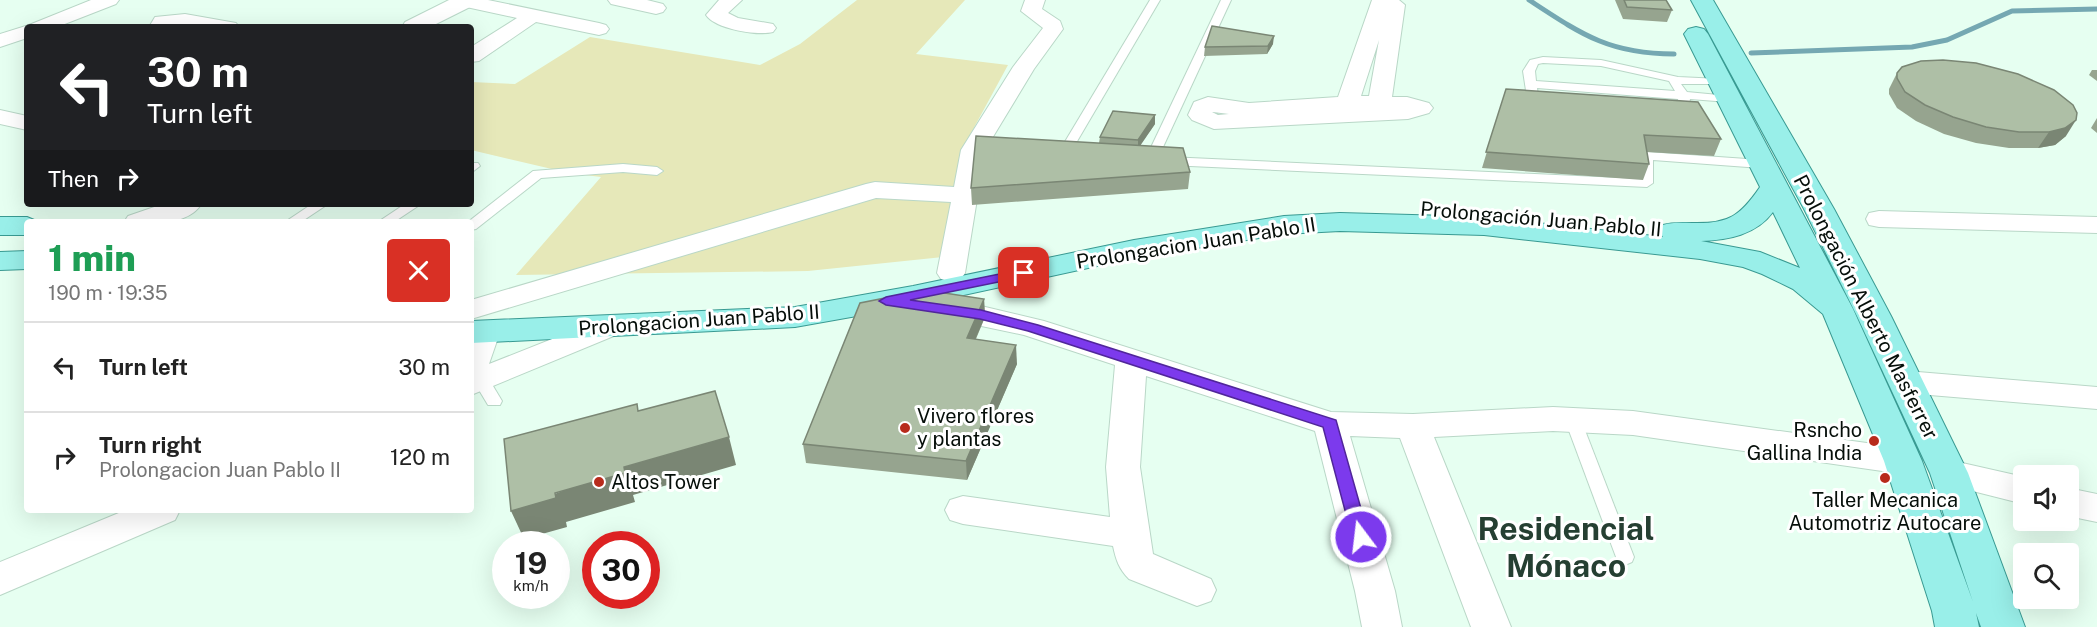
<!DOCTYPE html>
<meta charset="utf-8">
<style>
body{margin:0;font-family:"Public Sans",sans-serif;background:#f2f2f2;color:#222;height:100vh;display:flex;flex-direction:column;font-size:22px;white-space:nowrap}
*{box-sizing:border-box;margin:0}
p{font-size:20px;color:#767676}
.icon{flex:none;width:33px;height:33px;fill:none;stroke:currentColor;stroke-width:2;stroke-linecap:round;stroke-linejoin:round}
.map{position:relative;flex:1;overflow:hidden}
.panel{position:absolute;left:24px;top:219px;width:450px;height:294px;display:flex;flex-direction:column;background:#fff;border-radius:6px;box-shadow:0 6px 24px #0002}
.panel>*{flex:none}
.guide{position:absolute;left:24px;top:24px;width:450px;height:183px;border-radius:6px;box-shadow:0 6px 24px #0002;background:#202124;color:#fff;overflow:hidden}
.tools{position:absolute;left:2013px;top:465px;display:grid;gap:12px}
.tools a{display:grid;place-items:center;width:66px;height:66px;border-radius:6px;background:#fff;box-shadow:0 6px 24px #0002;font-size:30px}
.speed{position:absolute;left:492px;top:531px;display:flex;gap:12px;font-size:30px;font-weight:700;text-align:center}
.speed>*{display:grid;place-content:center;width:78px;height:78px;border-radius:50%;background:#fff;box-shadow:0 6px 24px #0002;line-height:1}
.speed small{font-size:15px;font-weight:400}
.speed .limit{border:9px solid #d22;background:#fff;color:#111}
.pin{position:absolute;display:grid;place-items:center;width:51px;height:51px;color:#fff;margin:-26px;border-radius:12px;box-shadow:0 3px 9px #0006}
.me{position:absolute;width:66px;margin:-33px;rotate:345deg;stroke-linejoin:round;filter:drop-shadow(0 0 4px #0008)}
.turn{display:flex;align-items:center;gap:21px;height:126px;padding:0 24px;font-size:27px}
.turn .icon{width:78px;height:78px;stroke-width:2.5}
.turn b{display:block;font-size:42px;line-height:51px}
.then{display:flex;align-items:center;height:57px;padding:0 24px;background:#0003;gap:12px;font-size:22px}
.round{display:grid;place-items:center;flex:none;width:63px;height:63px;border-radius:6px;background:#f2f2f2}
.headline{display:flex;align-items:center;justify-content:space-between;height:102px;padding:0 24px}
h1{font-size:36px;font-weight:800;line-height:45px;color:#1e9e55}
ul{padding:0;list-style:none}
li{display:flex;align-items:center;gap:18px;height:90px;padding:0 24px;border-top:2px solid #e0e0e0}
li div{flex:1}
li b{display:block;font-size:22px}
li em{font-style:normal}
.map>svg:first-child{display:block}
</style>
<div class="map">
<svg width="2097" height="627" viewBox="0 0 2097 627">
<rect width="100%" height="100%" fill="#e6fff1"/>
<path fill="#e6e8b9" d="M857 0H965L916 54 1008 65 970 135 943 257 808 271 516 275 601 177 569 173 471 150V82L515 84 590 37 760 65 800 44Z"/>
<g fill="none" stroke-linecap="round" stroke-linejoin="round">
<g stroke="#75a8b2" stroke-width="5">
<path d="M1529 0C1581 34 1609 54 1674 54"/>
<path d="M1751 53 1912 47 1947 40 2012 11 2097 9"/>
</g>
<defs>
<g id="lane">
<path d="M1150 0H1160L1069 155 1067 158H1059L1057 155Z"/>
<path d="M1221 0H1231L1157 160 1155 163H1147L1145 160Z"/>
<path d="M1543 57 1601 60 1678 77 1720 79 1724 80V84H1681L1687 92 1729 96 1735 99 1729 102 1690 99 1688 109 1674 116 1668 112 1678 105V99L1537 88 1538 95 1551 102 1545 105 1527 97 1523 71 1530 60ZM1543 63 1601 66 1669 81 1675 91 1536 81 1535 71 1538 64Z"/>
<path d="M1647 152 1761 160 1767 164 1761 168 1653 160V183L1647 187 1168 165 1162 161 1168 157 1641 179V156Z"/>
<path d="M471 163H478L480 166 471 173Z"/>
<path d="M623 164 657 167 663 171 657 175 623 172 541 178 476 229 471 230V222H468L533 171Z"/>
<path d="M312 204H328L301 222H285Z"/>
<path d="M405 204H421L394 222H378Z"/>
<path d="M481 375 487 376 502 401 500 405H488L473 380 475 376Z"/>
<path d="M1573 414 1579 416 1581 420 1634 557 1632 562 1625 565 1618 562 1616 557 1565 420 1567 416Z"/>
</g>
<g id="street">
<path d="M91 0H119L116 4 57 27H27V38L0 47V34L29 25Z"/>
<path d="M455 0H488L599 23 606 25 609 29 606 33 599 35 536 22 479 61 471 62V47L517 18 457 5Z"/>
<path d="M608 0H647L663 4 666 8 663 12 656 14 611 4Z"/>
<path d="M719 0H742L728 13 738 18 773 24 776 28 773 32C758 36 715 29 706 15Z"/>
<path d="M1025 0H1045L1042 9 1060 21 1063 29 1034 69 985 150 965 273 961 279 951 282 941 279 937 273 951 202 876 198 471 319V300L866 184 875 182 954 187 961 150 1013 67 1043 28 1021 11Z"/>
<path d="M1372 0H1399L1405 5 1392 97H1407L1429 103 1433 108 1429 113 1408 119 1214 129 1192 120 1188 115 1194 102 1208 97 1249 103 1338 97ZM1379 40 1369 96H1361ZM1212 112H1213L1229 114 1218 115Z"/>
<path d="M185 14 236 23 239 27H149L155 17Z"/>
<path d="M0 110 27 116V130L0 124Z"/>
<path d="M1879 211 2097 217V233L1879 227 1869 225 1866 219 1869 213Z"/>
<path d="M945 300 981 306 1044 321 1331 412 1413 414 1553 407 1633 411 1903 448 1915 452 1920 461 1915 470 1903 474 1633 435 1553 431 1434 437 1511 627H1471L1400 438 1350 436 1395 591 1402 627H1362L1355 591 1315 431 1146 376 1140 467 1153 554 1211 579 1216 590 1211 601 1197 606 1129 579C1119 569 1116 560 1113 546L963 524 950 520 945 510 950 500 963 496 1110 517 1106 467 1115 365 1024 335 934 316 930 309 934 302Z"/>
<path d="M610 316 621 319 625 326 621 333 471 395V330L474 325 485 322 496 325 500 332 489 364Z"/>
<path d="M1906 371 2097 387V409L1906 393 1895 390 1890 382 1895 374Z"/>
<path d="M1949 460 2024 477V504L1937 482 1931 473 1937 464Z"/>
<path d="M2068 488 2097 494V522L2068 516Z"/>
<path d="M126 510H180L175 520 0 595V562Z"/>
</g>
<g id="secondary">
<path d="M449 0H477L474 5 430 27H402L405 22Z"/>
<path d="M163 204H198L200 206C185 227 147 222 124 222L128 216Z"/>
</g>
<g id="primary">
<path d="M1691 0H1713L1834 209 1891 316 1968 473 2025 627H1981L1976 613 1979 627H1935L1932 611 1884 461 1823 314 1793 289 1762 274 1743 267 1700 259 1484 235 1340 231 1284 234 1134 258 913 306 795 327 471 343V321L795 307 913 286 1134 240 1284 216 1340 213 1484 217 1663 237 1659 231 1663 225C1673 222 1682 223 1692 223 1729 224 1740 216 1760 187L1684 34 1688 29 1696 27 1704 29 1708 34 1853 309 1922 461 1973 602 1930 473 1857 316 1804 209ZM1773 212 1800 268 1760 252 1701 241C1728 240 1756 235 1773 212Z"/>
<path d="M0 217H27L39 222H27V235H0Z"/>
<path d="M27 251V269L0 270V252Z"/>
</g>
</defs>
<use href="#lane" stroke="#b9d7c7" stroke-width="2"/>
<use href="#street" stroke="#b9d7c7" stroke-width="2"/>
<use href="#secondary" stroke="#b9d7c7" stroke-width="2"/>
<use href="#primary" stroke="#399a92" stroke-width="2"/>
<use href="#lane" fill="#fff" fill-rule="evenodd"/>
<use href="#street" fill="#fff" fill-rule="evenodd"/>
<use href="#secondary" fill="#fff" fill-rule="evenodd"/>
<use href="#primary" fill="#99efe9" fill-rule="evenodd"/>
</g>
<g fill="#96a48f">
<path d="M1615 0H1666L1672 10 1667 22 1623 19Z"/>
<path d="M1273 44 1267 54 1204 56 1205 47Z"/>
<path d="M2092 70H2097V81L2089 75Z"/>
<path d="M1897 73 2066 136 2055 145 2038 148H2009L1976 143 1944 134 1916 121 1897 108 1889 94V89Z"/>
<path d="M1506 89 1721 139 1714 156 1647 152 1649 164 1643 180 1482 168Z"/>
<path d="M2097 118V133L2091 128Z"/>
<path d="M1155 124 1140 145 1190 172 1188 189 972 205 971 188 1099 143 1100 137Z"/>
<path d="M984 299 985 317 976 339 1017 364 967 480 806 463 803 444Z"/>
</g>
<g fill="#7a8674">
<path d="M1274 36 1273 44 1267 54 1268 46Z"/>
<path d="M1155 115V124L1138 149V140Z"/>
<path d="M2076 120 2066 136 2055 145 2038 148 2049 132Z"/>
<path d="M984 299 985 317 968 356 967 338Z"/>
<path d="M1016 345 1017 364 967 480 966 461Z"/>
<path d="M729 437 736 465 633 495 635 502 566 522 567 527 524 539 511 511 624 467Z"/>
</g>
<g fill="#aebfa6" stroke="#7a8674" stroke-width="1.5">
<path d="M1624 0H1666L1672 10 1627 7Z"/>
<path d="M1212 26 1274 36 1268 46 1205 47Z"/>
<path d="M1943 60 1976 63 2018 74 2054 90 2073 105 2077 113 2076 120 2065 128 2049 132H2019L1986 127 1953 117 1925 105 1905 92 1897 78V73L1902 67 1921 61Z"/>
<path d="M1506 89 1698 102 1721 139 1644 135 1649 164 1486 152Z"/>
<path d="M1113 111 1155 115 1138 140 1100 137Z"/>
<path d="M976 136 1183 148 1190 172 971 188Z"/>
<path d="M925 290 984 299 967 338 1016 345 966 461 803 444 860 303Z"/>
<path d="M715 391 729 437 624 467 625 473 555 493 556 498 511 511 504 439 637 404 638 411Z"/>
</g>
<path fill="#7c3aed" stroke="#51269a" stroke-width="1.5" d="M1024 269 1028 270 1030 273 1028 276 910 300 981 310 1038 325 1336 420 1369 537 1367 541 1361 543 1355 541 1352 537 1323 427 1028 331 980 319 886 305 879 301 886 297Z"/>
<g fill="#b82b1c" stroke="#fff" stroke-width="2">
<circle cx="905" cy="428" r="6"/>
<circle cx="1874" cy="441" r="6"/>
<circle cx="1885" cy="478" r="6"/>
<circle cx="599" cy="482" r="6"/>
</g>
<g text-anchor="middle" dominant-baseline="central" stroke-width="6" stroke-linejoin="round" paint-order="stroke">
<g font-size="20" fill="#050e09" stroke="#fff">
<text transform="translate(1541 219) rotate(5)">Prolongación Juan Pablo II</text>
<text transform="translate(1196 243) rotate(-9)">Prolongacion Juan Pablo II</text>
<text transform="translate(1866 307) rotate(63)">Prolongación Alberto Masferrer</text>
<text transform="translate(699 320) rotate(-4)">Prolongacion Juan Pablo II</text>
</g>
<g font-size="20" fill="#050e09" stroke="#fff" text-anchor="start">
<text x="917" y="416">Vivero flores<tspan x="917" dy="23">y plantas</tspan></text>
<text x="1862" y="430" text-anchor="end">Rsncho<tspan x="1862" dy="23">Gallina India</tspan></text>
<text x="611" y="482">Altos Tower</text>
<text x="1885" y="500" text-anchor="middle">Taller Mecanica<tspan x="1885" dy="23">Automotriz Autocare</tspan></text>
</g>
<g font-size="32" font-weight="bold" fill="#253f32" stroke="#fff">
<text x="1566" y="528">Residencial<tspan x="1566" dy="37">Mónaco</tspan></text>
</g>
</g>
</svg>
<div class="tools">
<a><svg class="icon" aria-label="sound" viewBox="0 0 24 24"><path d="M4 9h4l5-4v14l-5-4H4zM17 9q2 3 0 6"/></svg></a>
<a><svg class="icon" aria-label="search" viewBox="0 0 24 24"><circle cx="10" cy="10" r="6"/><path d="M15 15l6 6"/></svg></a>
</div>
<div class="speed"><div>19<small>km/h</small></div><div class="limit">30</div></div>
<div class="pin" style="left:1024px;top:273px;background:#d93025"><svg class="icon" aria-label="arrive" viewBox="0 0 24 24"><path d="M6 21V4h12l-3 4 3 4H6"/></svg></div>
<svg class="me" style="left:1361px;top:537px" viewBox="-20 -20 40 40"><circle r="17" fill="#7c3aed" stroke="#fff" stroke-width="3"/><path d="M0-11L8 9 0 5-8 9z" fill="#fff"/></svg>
<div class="guide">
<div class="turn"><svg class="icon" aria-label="left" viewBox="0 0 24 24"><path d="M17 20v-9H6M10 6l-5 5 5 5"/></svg><div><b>30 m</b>Turn left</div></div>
<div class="then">Then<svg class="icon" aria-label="right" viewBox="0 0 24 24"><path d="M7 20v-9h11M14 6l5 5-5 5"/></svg></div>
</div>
<section class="panel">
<div class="headline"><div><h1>1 min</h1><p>190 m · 19:35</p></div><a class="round" style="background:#d93025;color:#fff"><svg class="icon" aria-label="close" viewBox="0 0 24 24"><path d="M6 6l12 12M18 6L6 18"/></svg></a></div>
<ul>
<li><svg class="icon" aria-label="left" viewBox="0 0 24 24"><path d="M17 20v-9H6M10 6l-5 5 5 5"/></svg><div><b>Turn left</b></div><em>30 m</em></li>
<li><svg class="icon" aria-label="right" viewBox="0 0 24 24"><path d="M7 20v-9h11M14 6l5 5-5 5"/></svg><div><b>Turn right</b><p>Prolongacion Juan Pablo II</p></div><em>120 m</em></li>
</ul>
</section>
</div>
